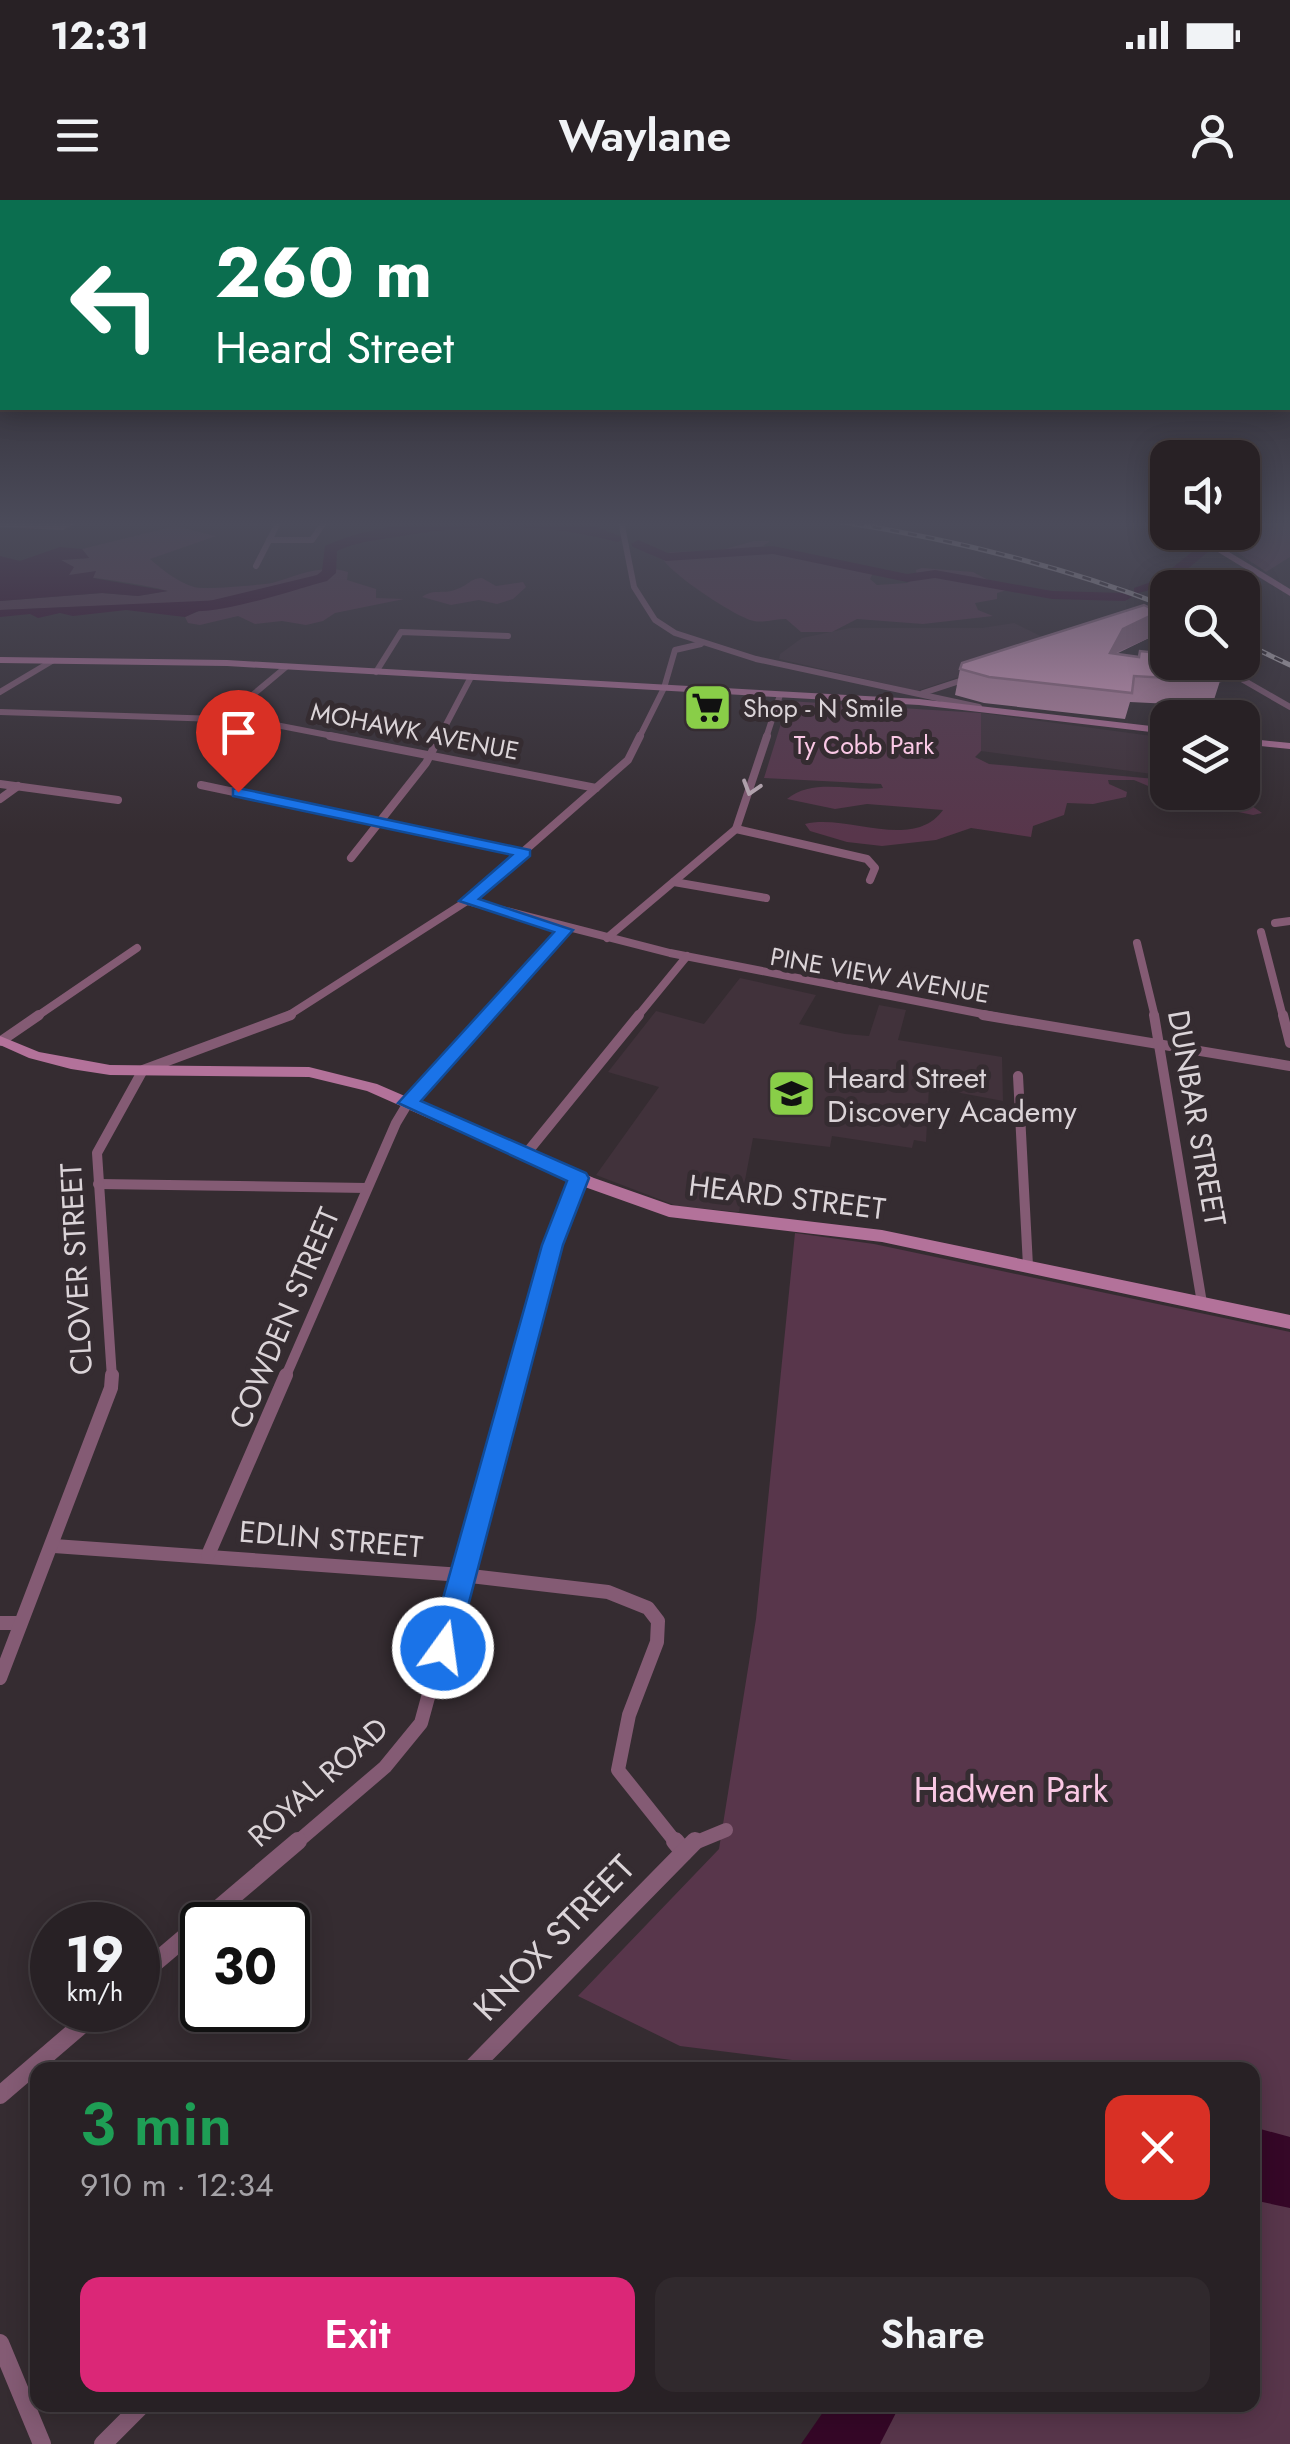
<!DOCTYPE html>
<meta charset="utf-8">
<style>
body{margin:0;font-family:Jost,sans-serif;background:#30292d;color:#f1f3f6;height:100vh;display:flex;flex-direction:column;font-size:38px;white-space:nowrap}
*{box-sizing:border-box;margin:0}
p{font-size:32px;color:#a5a3a7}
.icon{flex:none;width:55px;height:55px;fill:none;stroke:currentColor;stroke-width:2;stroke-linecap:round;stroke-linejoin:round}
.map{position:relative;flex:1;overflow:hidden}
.side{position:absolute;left:30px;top:1862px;width:1230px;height:350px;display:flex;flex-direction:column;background:#282125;border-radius:20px;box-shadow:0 5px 25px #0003,0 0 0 2px #443e42}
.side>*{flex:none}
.guide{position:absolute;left:0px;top:0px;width:1290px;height:210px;box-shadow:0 5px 25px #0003,0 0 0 2px #443e42;background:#0b6e4f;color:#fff;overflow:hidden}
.fabs{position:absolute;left:1150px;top:240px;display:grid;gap:20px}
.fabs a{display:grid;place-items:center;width:110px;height:110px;border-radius:20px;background:#282125;box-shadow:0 5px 25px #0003,0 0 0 2px #443e42;font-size:50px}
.speed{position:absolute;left:30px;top:1702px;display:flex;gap:20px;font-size:50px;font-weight:700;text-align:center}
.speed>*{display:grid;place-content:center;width:130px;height:130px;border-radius:50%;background:#282125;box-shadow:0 5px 25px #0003,0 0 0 2px #443e42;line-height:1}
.speed small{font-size:25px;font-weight:400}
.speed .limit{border:5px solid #111;border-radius:15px;background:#fff;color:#111}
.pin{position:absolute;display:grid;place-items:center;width:85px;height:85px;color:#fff;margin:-102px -42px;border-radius:50% 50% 50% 0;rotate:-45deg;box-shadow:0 0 10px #0007}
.pin .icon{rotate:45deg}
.me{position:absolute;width:110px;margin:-55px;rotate:14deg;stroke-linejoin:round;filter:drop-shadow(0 0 8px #0008)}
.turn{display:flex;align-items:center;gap:35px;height:210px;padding:0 50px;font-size:45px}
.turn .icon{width:130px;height:130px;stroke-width:2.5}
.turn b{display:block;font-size:70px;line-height:85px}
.round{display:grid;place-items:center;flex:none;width:105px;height:105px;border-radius:20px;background:#30292d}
.overview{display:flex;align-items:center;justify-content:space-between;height:170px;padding:0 50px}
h1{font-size:60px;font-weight:600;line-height:75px;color:#1e9e55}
.cta{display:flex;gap:20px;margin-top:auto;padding:20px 50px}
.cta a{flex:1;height:115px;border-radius:20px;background:#db2777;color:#fff;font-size:40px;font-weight:600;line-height:115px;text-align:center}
.cta a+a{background:#30292d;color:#f1f3f6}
.status{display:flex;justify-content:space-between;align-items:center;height:70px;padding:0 50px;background:#282125;direction:ltr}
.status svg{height:28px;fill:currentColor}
header{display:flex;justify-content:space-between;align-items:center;height:130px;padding:0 50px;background:#282125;font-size:45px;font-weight:600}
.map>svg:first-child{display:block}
</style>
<div class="status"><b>12:31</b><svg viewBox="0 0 49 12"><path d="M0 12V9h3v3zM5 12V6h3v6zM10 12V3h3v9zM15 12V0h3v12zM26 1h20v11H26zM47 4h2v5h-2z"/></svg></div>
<header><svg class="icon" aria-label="menu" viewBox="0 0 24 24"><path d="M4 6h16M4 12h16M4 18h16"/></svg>Waylane<svg class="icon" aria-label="person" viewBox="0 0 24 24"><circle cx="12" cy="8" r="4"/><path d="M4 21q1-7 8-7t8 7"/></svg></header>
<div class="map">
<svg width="1290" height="2244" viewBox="0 0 1290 2244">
<rect width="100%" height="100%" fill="#352c31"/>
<g fill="#41323b">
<path d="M1014 423 1057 444 917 491 779 459 780 454 802 438 850 428H982Z"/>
<path d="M981 513 1167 538V576L981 551Z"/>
<path d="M740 778 816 795 799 824 845 834 869 836 879 805 906 810 898 840 1002 857 1003 901 929 887 926 942 914 940 912 948 832 936 830 947 753 938 739 1012 677 1006 596 975 659 887 608 872 656 811 704 824Z"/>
</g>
<g fill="#58364b">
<path d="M1243 321H1290V357L1266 372 1212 335 1242 332Z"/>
<path d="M175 326 216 336 150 359C163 370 177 382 194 387 204 390 261 385 272 383 296 376 323 363 348 372L347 380 376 389V398L404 399 335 413 323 421 306 425 282 421 255 424 238 416 200 425 188 423 185 417 222 401 0 410V401L102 393 138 396 167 391C159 387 81 375 69 375L66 374 73 369 61 360 89 358 82 349Z"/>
<path d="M754 341H770L763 346 875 369 870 379 877 385 907 383 917 377 916 370 922 368 973 372 1007 390 997 393V399L975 403 978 410 993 416 923 424 857 419 832 432H801L786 419C776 419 763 423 754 421 737 418 671 374 663 359L670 352 718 351Z"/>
<path d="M482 378 496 386 523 382 526 387 513 399 497 404 479 400 451 405 422 397C434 388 444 395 457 389 469 385 469 379 482 378Z"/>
<path d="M788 501 981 513V551L975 557 989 564 1167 580 1168 592C1201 592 1234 591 1262 613L1253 615 1184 601 1134 580H1108L1109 584 1127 592 1126 597 1093 604 1067 603 1064 615 1033 626 1031 637 971 628 936 640 882 646 847 642 810 631 805 624C846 613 913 652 943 610L867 604 835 609 787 599C813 577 853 592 883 588L881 584 764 578Z"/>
<path d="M795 1033 874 1044 1290 1132V2244H867L889 2205H1252V1870H871L680 1846 578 1796 719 1649 756 1419Z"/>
</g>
<g fill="#350727">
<path d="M60 347 82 349 89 358 61 360 74 367 69 375 96 371 93 378 168 391 138 396 102 393 0 401V356L20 361Z"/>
<path d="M223 400 185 417 126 410 73 416 60 413 38 418 30 414 0 417V410Z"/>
<path d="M1253 1927 1290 1937V2008L1253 2000Z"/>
<path d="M828 2205H900L880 2244H801Z"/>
</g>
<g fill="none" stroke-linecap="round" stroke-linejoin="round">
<g fill="#350727" fill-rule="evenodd">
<path d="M560 321 593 326 625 338 618 342C544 322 472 324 396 337 376 340 355 342 337 351L336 373 327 381C299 388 201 422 180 408L317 375 322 371 325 346C392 315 487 321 560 321Z"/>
<path d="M1217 332H1232L1167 386 1134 394V388L1157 380Z"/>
<path d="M638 340 668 353 773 346 907 374 935 370 1052 391 1125 393 1132 397 1125 401 1052 399 935 378 907 382 773 354 666 361 633 347 631 344Z"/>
</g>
<g stroke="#845b74" stroke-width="6">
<path d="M621 321 634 387 655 420 675 433 756 459 979 507"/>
<path d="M0 324 62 327 74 321"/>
<path d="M269 340H312L325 321"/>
<path d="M256 366 279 321"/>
<path d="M1141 423 1168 438"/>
<path d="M1212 462 1290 507"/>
<path d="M376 472 401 432 508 436"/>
<path d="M0 492 52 461"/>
<path d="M923 493 972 477"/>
<path d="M0 512 250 520 343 538"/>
<path d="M225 518 286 467"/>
<path d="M439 538 471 477"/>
<path d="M639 538 664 488 675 450 701 444"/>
<path d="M766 538 780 495"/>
</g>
<g stroke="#845b74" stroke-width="8">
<path d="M330 536 596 588"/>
<path d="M0 584 118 600"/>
<path d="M201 585 525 653"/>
<path d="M0 599 18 586"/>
<path d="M736 629 867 659 875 668 870 680"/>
<path d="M351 658 426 563 440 536"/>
<path d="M674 682 766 698"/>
<path d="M467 701 670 753 998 817"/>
<path d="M1275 723 1290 721"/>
<path d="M1261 732 1283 817"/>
<path d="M607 738 736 629 767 536"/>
<path d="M1137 743 1155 817"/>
<path d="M36 817 137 748"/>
<path d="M286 817 467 701 628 560 640 536"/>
<path d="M485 817 565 729"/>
<path d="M637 817 687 756"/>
</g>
<g stroke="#845b74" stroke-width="10">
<path d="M983 815 1290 866"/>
<path d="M1154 815 1202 1103"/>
<path d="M1283 815 1290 843"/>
<path d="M1 841 39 815"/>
<path d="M1018 876 1028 1066"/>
<path d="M525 955 639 815"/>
<path d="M98 984 367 988"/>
<path d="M112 1178 97 953 143 870 291 815"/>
<path d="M285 1178 396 923 408 903 488 815"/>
<path d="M516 1178 552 1045 578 978"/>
</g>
<g stroke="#845b74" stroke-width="14">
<path d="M54 1346 462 1375 608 1392 648 1408 658 1421 657 1442 629 1515 618 1570 677 1644"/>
<path d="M208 1355 286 1175"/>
<path d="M0 1423H20"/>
<path d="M0 1478 111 1188 112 1175"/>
<path d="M295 1644 385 1567 421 1523 516 1175"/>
<path d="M692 1644 726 1630"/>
</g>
<g stroke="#845b74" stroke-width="18">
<path d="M675 1641 684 1652"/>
<path d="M138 1777 298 1641"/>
<path d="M470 1870 695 1641"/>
<path d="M0 1895 99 1810"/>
<path d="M0 2143 42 2244"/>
<path d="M103 2244 142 2205"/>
</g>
<g fill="#b3729a" fill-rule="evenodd">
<path d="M1185 332H1196L1290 389V396Z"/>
<path d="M0 457 227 460 919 499 1168 528V534L919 505 227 466 0 463Z"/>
<path d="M1242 538 1290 543V549L1242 544Z"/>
<path d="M0 836 39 852 110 865 309 867 377 884 594 978 671 1005 882 1030 1290 1115V1129L882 1042 669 1017 582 986 367 891 309 877 110 875 71 869 29 858 0 845Z"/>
</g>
<defs>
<g id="rail">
<path d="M837 321C951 339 1060 365 1168 407"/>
<path d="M1242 442 1290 465"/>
</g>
</defs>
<use href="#rail" stroke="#c4bdc1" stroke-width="5"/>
<use href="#rail" stroke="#352c31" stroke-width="2.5" stroke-dasharray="9" stroke-linecap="butt"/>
</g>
<path fill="#be8baa" d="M1151 437 1116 454 1138 457 1140 451 1220 481 1212 506 1130 502 1125 519 984 503 955 495 960 469Z"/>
<path fill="#9b718b" d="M1158 412 1151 437 1116 453H1110L1123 429Z"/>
<path fill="#dda2c6" stroke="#9b718b" stroke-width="2.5" d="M1144 405 1158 412 1123 429 1110 453 1139 457 1140 451 1168 454V462H1221L1220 481 1134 476 1132 493 989 477 960 469 962 463Z"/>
<defs><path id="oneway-chevron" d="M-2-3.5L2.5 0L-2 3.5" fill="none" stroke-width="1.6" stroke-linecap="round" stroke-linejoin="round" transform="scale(2.5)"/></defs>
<use stroke="#c1b0ba" href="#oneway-chevron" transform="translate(751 588) rotate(107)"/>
<linearGradient id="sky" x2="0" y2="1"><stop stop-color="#1d181b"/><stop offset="0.51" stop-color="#4b4b5a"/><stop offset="1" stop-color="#4b4b5a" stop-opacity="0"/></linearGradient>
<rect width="1290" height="635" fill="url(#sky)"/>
<path fill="#1a73e8" stroke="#114b97" stroke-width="2.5" d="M238 588 530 650V656L479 699 573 730 421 901 586 973 589 978 563 1045 457 1448 453 1457 443 1461 434 1457 429 1448 542 1045 567 981 398 903 554 732 459 701 512 655 233 596V589Z"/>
<defs>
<symbol id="supermarket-square" viewBox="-11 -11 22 22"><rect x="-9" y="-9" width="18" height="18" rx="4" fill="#89ce48" stroke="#352c31"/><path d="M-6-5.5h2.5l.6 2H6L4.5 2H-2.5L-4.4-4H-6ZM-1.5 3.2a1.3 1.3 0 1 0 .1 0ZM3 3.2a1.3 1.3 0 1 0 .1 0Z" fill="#111"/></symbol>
<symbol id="school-square" viewBox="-11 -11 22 22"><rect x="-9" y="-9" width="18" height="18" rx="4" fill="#89ce48" stroke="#352c31"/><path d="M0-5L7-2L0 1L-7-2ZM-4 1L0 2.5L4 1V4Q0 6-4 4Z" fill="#111"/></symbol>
</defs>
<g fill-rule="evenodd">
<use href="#supermarket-square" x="680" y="480" width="55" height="55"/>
<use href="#school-square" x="764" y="866" width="55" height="55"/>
</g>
<g text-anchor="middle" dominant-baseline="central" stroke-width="10" stroke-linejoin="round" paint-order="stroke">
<g font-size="25" fill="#dbd4d8" stroke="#352c31" text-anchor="start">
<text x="743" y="508">Shop - N Smile</text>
</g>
<g font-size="25" fill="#dbd4d8" stroke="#352c31">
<text transform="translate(415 531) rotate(11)">MOHAWK AVENUE</text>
<text transform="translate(880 775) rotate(10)">PINE VIEW AVENUE</text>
</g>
<g font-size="25" fill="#fac8e5" stroke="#352c31">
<text x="864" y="545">Ty Cobb Park</text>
</g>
<g font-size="30" fill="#dbd4d8" stroke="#352c31" text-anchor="start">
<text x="827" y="877">Heard Street<tspan x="827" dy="34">Discovery Academy</tspan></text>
</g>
<g font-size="30" fill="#dbd4d8" stroke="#352c31">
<text transform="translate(1197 918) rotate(80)">DUNBAR STREET</text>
<text transform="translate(787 997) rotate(7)">HEARD STREET</text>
<text transform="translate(76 1069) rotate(-93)">CLOVER STREET</text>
<text transform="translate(284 1118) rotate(-67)">COWDEN STREET</text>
<text transform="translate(331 1339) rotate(5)">EDLIN STREET</text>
<text transform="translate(318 1582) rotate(-42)">ROYAL ROAD</text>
</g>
<g font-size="35" fill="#fac8e5" stroke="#352c31">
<text x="1011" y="1590">Hadwen Park</text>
</g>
<g font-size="35" fill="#dbd4d8" stroke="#352c31">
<text transform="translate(554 1738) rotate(-46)">KNOX STREET</text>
</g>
</g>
</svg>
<div class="fabs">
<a><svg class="icon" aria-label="sound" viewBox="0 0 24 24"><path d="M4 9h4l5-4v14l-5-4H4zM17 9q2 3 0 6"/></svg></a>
<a><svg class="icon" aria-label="search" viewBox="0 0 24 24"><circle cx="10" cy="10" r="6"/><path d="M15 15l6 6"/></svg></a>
<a><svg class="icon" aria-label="layers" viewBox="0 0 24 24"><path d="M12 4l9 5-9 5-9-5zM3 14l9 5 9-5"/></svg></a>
</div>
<div class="speed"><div>19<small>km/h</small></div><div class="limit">30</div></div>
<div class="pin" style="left:238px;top:592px;background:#d93025"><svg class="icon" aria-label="arrive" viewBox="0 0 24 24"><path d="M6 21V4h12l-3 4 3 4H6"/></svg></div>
<svg class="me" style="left:443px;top:1448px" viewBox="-20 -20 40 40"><circle r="17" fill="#1a73e8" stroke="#fff" stroke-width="3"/><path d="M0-11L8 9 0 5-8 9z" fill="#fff"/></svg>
<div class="guide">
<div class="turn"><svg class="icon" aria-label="left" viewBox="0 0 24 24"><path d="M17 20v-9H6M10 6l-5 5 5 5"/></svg><div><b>260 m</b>Heard Street</div></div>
</div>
<section class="side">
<div class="overview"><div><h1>3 min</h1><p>910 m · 12:34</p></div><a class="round" style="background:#d93025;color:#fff"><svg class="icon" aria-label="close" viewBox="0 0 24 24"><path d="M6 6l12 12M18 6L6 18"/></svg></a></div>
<div class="cta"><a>Exit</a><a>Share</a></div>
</section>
</div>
